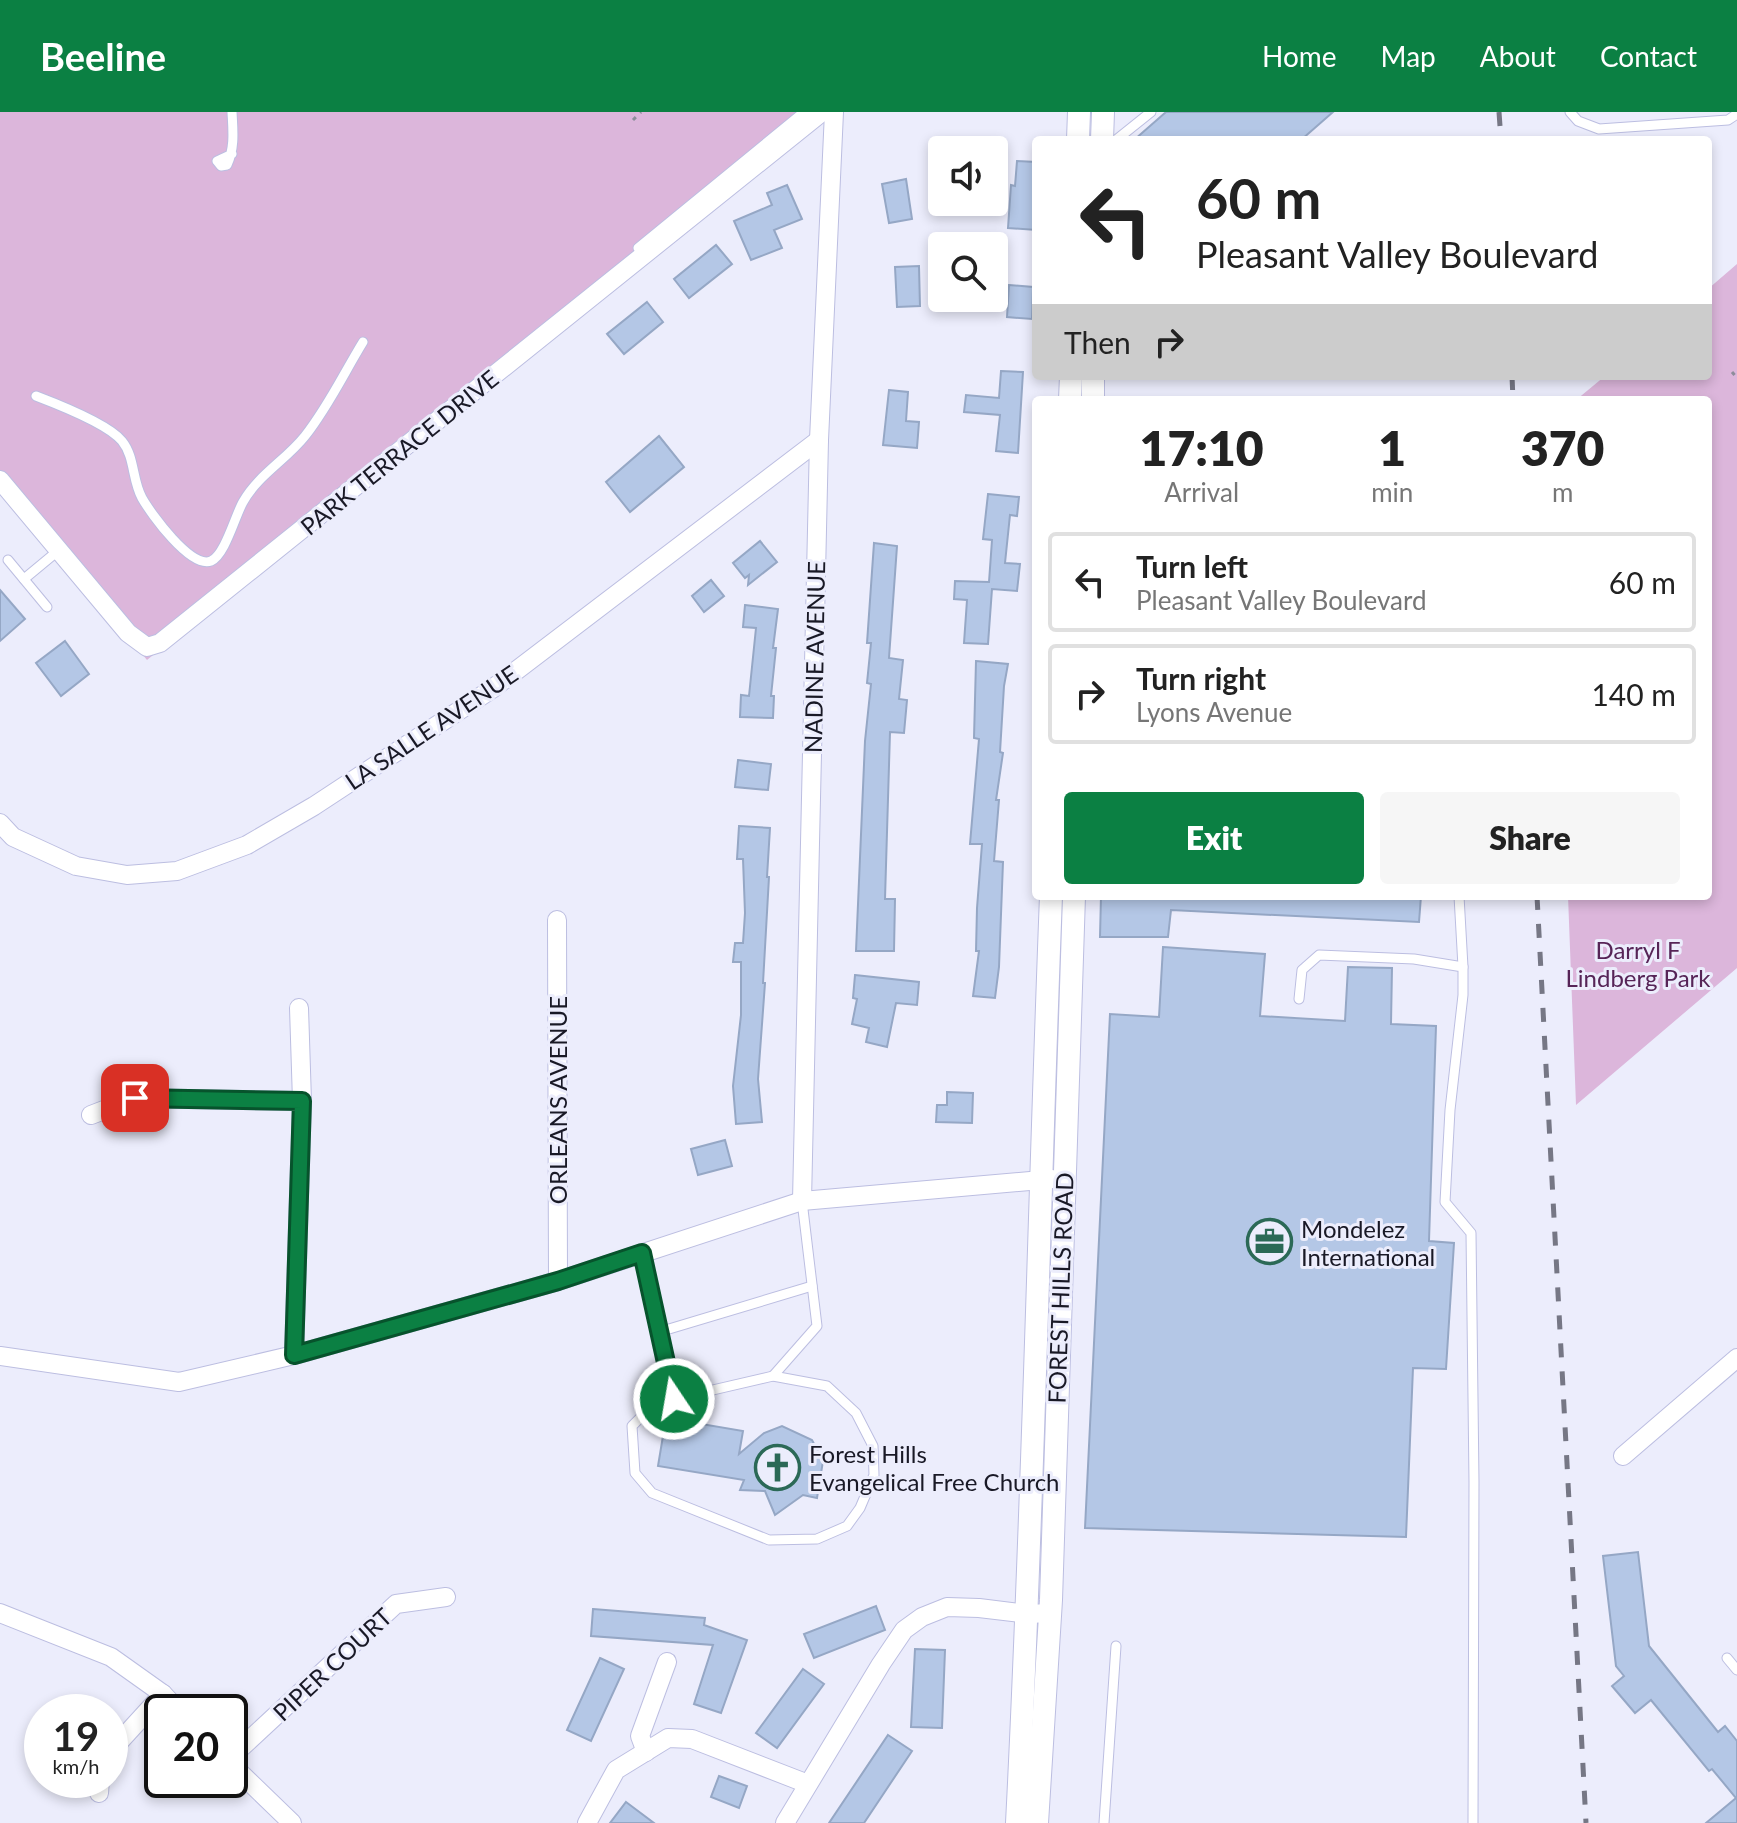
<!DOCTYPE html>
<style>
body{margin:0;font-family:Lato,sans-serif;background:#f6f6f6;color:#222;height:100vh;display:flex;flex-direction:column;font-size:30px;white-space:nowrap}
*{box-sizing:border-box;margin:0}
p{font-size:26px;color:#767676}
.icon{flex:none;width:44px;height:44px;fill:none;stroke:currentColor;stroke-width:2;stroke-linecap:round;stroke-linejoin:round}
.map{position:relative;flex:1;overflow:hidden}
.drawer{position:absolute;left:1032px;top:284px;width:680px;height:504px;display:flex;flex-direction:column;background:#fff;border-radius:8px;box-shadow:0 4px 12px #0003}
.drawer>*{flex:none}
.hud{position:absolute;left:1032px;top:24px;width:680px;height:244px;border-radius:8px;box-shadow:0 4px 12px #0003;background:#fff;color:#222;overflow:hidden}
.buttons{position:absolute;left:928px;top:24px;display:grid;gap:16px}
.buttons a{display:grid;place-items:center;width:80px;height:80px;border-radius:8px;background:#fff;box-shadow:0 4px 12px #0003;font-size:40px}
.speed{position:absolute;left:24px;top:1582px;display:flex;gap:16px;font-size:40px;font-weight:700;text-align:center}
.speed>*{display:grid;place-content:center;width:104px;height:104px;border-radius:50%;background:#fff;box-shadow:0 4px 12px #0003;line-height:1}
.speed small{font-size:20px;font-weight:400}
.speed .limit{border:4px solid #111;border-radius:12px;background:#fff;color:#111}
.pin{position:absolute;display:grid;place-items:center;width:68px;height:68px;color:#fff;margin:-34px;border-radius:16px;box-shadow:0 4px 12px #0006}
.me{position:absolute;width:88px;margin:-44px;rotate:348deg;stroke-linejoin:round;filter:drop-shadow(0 0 6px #0008)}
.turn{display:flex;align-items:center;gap:28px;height:168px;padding:0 32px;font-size:36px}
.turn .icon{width:104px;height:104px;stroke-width:2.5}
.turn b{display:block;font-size:56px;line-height:68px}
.then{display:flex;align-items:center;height:76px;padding:0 32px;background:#0003;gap:16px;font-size:30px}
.eta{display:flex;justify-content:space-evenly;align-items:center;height:136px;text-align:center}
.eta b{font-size:48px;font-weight:800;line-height:56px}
.button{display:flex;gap:16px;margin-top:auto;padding:16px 32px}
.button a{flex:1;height:92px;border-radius:8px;background:#0b8043;color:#fff;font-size:32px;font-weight:800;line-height:92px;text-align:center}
.button a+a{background:#f6f6f6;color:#222}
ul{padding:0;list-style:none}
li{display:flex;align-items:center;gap:24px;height:100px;margin:0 16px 12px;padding:0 16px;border:4px solid #e0e0e0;border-radius:8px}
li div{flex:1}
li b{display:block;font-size:30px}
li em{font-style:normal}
header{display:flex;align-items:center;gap:48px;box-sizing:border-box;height:112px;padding:0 40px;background:#0b8043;color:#fff}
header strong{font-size:38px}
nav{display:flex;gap:44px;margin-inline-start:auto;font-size:28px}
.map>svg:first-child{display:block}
</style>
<header>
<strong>Beeline</strong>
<nav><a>Home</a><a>Map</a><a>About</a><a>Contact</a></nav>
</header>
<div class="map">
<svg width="1737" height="1711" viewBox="0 0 1737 1711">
<rect width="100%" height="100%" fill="#ecedfc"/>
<g fill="#dcb6db">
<path d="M0 0H812L147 548 0 365Z"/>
<path d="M1737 152V856L1576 993 1568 784H1708V288H1576L1605 264H1708V177Z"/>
</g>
<g fill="#b4c7e6" stroke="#95a7c5" stroke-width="2">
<path d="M1166 0H1333L1301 28H1134Z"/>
<path d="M1017 49 1036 50V118L1008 116 1011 73 1015 74Z"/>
<path d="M906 67 912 107 889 111 882 72Z"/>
<path d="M787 73 802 107 774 118 782 136 751 148 734 109 772 93 767 81Z"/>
<path d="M716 133 732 152 689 186 674 167Z"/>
<path d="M919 154 920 194 897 195 895 155Z"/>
<path d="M1009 173 1033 175 1032 207 1007 205Z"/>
<path d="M647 190 663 210 624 242 607 222Z"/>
<path d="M1001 259 1023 260 1018 341 996 339 1000 303 964 300 966 283 999 286Z"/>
<path d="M889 278 908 280 906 309 919 310 917 336 883 333Z"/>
<path d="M659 324 684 355 630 400 606 370Z"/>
<path d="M988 382 1019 385 1017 404 1010 403 1005 451 1020 452 1017 479 992 477 988 532 964 531 967 488 954 487 955 469 989 470 992 428 983 427Z"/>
<path d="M760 429 777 450 748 473 749 463 745 466 733 451Z"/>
<path d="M874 431 897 434 889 546 903 548 899 587 907 588 904 621 890 620 885 787H895L894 839H856L865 629 871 572 867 571 871 531H867Z"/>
<path d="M711 468 724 484 704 500 692 484Z"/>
<path d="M0 478 25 507 0 529Z"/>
<path d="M745 493 778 497 773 536H776L771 584H774L773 606 740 605 741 583 749 584 756 516 743 515Z"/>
<path d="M65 529 89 562 61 584 36 551Z"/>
<path d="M976 549 1008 552 1004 574 1000 640 1003 641 996 688H999L994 749 1003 750 999 855 995 886 973 884 979 839H976L977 796 982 732H970L979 627 974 626Z"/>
<path d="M738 648 771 652 768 678 735 675Z"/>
<path d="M739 714 770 716 767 765H769L763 871H765L758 967 762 1010 736 1012 733 974 741 903V850H733L735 831H743L745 801 743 747H737Z"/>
<path d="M1101 784H1421L1419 810 1171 798 1168 825H1100Z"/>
<path d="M1163 835 1265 842 1260 904 1345 909 1348 855 1392 856 1391 912 1436 914 1429 1129 1454 1131 1446 1257 1413 1256 1406 1425 1085 1416 1110 902 1159 905Z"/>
<path d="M855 863 919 870 917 893 896 891 887 935 866 930 869 916 852 912 857 887 853 886Z"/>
<path d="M947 980 973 981 972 1011 936 1010 937 993H947Z"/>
<path d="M725 1028 732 1054 698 1063 691 1037Z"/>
<path d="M666 1306 743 1319 739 1342 764 1321 782 1314 812 1328 823 1349 817 1386 803 1383 775 1403 765 1379 740 1378 744 1368 658 1354Z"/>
<path d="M1638 1440 1649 1534 1718 1620 1725 1614 1737 1629V1711H1706L1736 1686 1712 1657 1709 1659 1651 1588 1635 1601 1612 1574 1624 1564 1616 1554 1603 1444Z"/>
<path d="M876 1494 885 1518 814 1546 804 1522Z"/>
<path d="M593 1497 705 1506 704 1513 747 1528 721 1601 694 1592 713 1533 591 1524Z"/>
<path d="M915 1537 945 1538 942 1616 911 1615Z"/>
<path d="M600 1546 624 1557 591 1629 567 1618Z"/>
<path d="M803 1557 824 1572 777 1636 756 1621Z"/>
<path d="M888 1623 912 1639 864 1711H829Z"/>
<path d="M719 1664 747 1674 739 1696 711 1685Z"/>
<path d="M626 1690 654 1711H610Z"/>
</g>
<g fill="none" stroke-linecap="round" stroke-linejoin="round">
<defs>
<g id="service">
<path d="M1570 0 1578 9 1599 17 1728 8 1737 2"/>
<path d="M1116 28 1151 0"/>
<path d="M232 42 217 49 221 54 227 53C235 35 233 19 232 0"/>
<path d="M638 136 804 0"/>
<path d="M36 284C57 292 108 312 122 329 135 345 132 368 142 386 151 402 191 457 211 449 225 443 235 404 243 390 258 363 286 348 305 324 328 295 344 261 363 230"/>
<path d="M8 448 47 495"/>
<path d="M24 467 59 438"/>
<path d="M1459 784 1463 855"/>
<path d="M1299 887 1302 858 1319 843 1414 847 1463 855V883L1450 998 1445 1090 1471 1121 1474 1370 1473 1711"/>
<path d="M642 1141 674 1287"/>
<path d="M659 1220 812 1174"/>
<path d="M773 1264 827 1274 856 1301 873 1334 874 1363 860 1396 847 1414 817 1427 769 1428 652 1381 635 1361 632 1314 649 1297 674 1287Z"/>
<path d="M773 1264 817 1214 802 1089"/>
<path d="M1727 1546 1737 1558"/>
<path d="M1104 1711 1116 1534"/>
</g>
<g id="minor">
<path d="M0 368 128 521 147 535 160 531 822 0"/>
<path d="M0 711 13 725 76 754 127 763 177 759 247 733 314 694 492 577 819 328"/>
<path d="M557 808 558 1169"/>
<path d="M91 1003 135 986 302 989"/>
<path d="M802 1089 819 328 834 0"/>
<path d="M294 1243 302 989 299 896"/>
<path d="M0 1244 179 1270 294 1243 558 1169 802 1089 1052 1067"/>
<path d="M1623 1344 1737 1246"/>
<path d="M0 1501 111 1545 163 1582 180 1600"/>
<path d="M110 1640 163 1582"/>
<path d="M646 1640 640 1624 667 1550"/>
<path d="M230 1646 396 1492 446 1485"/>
<path d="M230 1651 292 1711"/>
<path d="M99 1681 100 1668"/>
<path d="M587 1711 616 1658 668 1626 692 1627 808 1672"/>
<path d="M785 1711 881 1552 904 1518 922 1505 947 1495 979 1496 1028 1502 1050 1501"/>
</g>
<g id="tertiary">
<path d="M1078 28 1079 0"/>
<path d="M1102 28 1103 0"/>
<path d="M1070 288 1071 264"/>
<path d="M1093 288V264"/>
<path d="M1017 1711C1033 1402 1039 1093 1051 784"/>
<path d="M1037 1711 1051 1488 1074 784"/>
</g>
</defs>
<use href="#service" stroke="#bcbee1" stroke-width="11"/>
<use href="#minor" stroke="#bcbee1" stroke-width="20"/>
<use href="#tertiary" stroke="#bcbee1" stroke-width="24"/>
<g stroke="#8d8d9b" stroke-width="3" stroke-dasharray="4 6" stroke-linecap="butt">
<path d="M633 8 641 0"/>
<path d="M1732 260 1737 266"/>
</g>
<use href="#service" stroke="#fff" stroke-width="9"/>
<use href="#minor" stroke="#fff" stroke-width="18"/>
<use href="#tertiary" stroke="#fff" stroke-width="22"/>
<g stroke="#767785" stroke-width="5" stroke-dasharray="14 14" stroke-linecap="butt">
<path d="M1499 0 1501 28"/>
<path d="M1512 264 1513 288"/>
<path d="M1537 784 1586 1711"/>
</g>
</g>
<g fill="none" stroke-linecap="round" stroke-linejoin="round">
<defs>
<path id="route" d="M135 986 302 989 294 1243 558 1169 642 1141 674 1287"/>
</defs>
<use href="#route" stroke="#07532c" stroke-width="20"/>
<use href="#route" stroke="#0b8043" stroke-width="14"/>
</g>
<defs>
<symbol id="office-ring" viewBox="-11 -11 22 22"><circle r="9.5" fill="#ecedfc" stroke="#2b6956" stroke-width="1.5"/><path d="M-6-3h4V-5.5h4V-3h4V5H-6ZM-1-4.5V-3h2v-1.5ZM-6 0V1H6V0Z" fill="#2b6956"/></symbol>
<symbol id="church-ring" viewBox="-11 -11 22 22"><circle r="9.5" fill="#ecedfc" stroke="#2b6956" stroke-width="1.5"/><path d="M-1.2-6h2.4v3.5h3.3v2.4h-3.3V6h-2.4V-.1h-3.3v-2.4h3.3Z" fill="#2b6956"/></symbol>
</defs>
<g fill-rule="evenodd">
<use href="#office-ring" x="1244" y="1104" width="51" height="51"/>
<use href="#church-ring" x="752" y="1330" width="51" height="51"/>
</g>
<g text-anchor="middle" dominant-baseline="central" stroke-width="6" stroke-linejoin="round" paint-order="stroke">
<g font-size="24" fill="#191926" stroke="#ecedfc">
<text transform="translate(399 340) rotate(-39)">PARK TERRACE DRIVE</text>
<text transform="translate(814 545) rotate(-89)">NADINE AVENUE</text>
<text transform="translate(431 615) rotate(-34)">LA SALLE AVENUE</text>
<text transform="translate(557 988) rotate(-90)">ORLEANS AVENUE</text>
<text transform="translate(1060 1176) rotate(-88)">FOREST HILLS ROAD</text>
<text transform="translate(332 1552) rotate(-43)">PIPER COURT</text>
</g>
<g font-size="24" fill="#562457" stroke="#ecedfc">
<text x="1638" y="837">Darryl F<tspan x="1638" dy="28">Lindberg Park</tspan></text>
</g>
<g font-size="24" fill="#191926" stroke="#ecedfc" text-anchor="start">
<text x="1301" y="1116">Mondelez<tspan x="1301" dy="28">International</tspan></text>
<text x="809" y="1341">Forest Hills<tspan x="809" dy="28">Evangelical Free Church</tspan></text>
</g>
</g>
</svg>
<div class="buttons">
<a><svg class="icon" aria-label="sound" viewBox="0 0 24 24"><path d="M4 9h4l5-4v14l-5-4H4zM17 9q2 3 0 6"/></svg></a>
<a><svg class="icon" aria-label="search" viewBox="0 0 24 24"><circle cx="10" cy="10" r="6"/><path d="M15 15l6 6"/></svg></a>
</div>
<div class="speed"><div>19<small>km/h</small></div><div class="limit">20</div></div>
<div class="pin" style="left:135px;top:986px;background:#d93025"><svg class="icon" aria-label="arrive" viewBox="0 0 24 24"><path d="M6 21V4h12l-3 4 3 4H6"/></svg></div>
<svg class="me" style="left:674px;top:1287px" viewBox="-20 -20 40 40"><circle r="17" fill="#0b8043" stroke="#fff" stroke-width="3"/><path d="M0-11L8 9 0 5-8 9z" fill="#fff"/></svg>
<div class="hud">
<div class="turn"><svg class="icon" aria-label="left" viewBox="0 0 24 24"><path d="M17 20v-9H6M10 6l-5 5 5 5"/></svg><div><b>60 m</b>Pleasant Valley Boulevard</div></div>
<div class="then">Then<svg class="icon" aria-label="right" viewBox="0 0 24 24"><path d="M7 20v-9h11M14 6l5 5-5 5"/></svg></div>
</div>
<section class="drawer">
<div class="eta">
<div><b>17:10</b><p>Arrival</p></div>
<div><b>1</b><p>min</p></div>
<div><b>370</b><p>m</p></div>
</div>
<ul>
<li><svg class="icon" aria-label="left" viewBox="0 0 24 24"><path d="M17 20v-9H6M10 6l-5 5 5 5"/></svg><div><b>Turn left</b><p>Pleasant Valley Boulevard</p></div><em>60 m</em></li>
<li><svg class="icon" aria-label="right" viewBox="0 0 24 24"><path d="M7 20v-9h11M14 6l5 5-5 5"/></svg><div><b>Turn right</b><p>Lyons Avenue</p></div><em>140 m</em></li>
</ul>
<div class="button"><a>Exit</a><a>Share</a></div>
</section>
</div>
